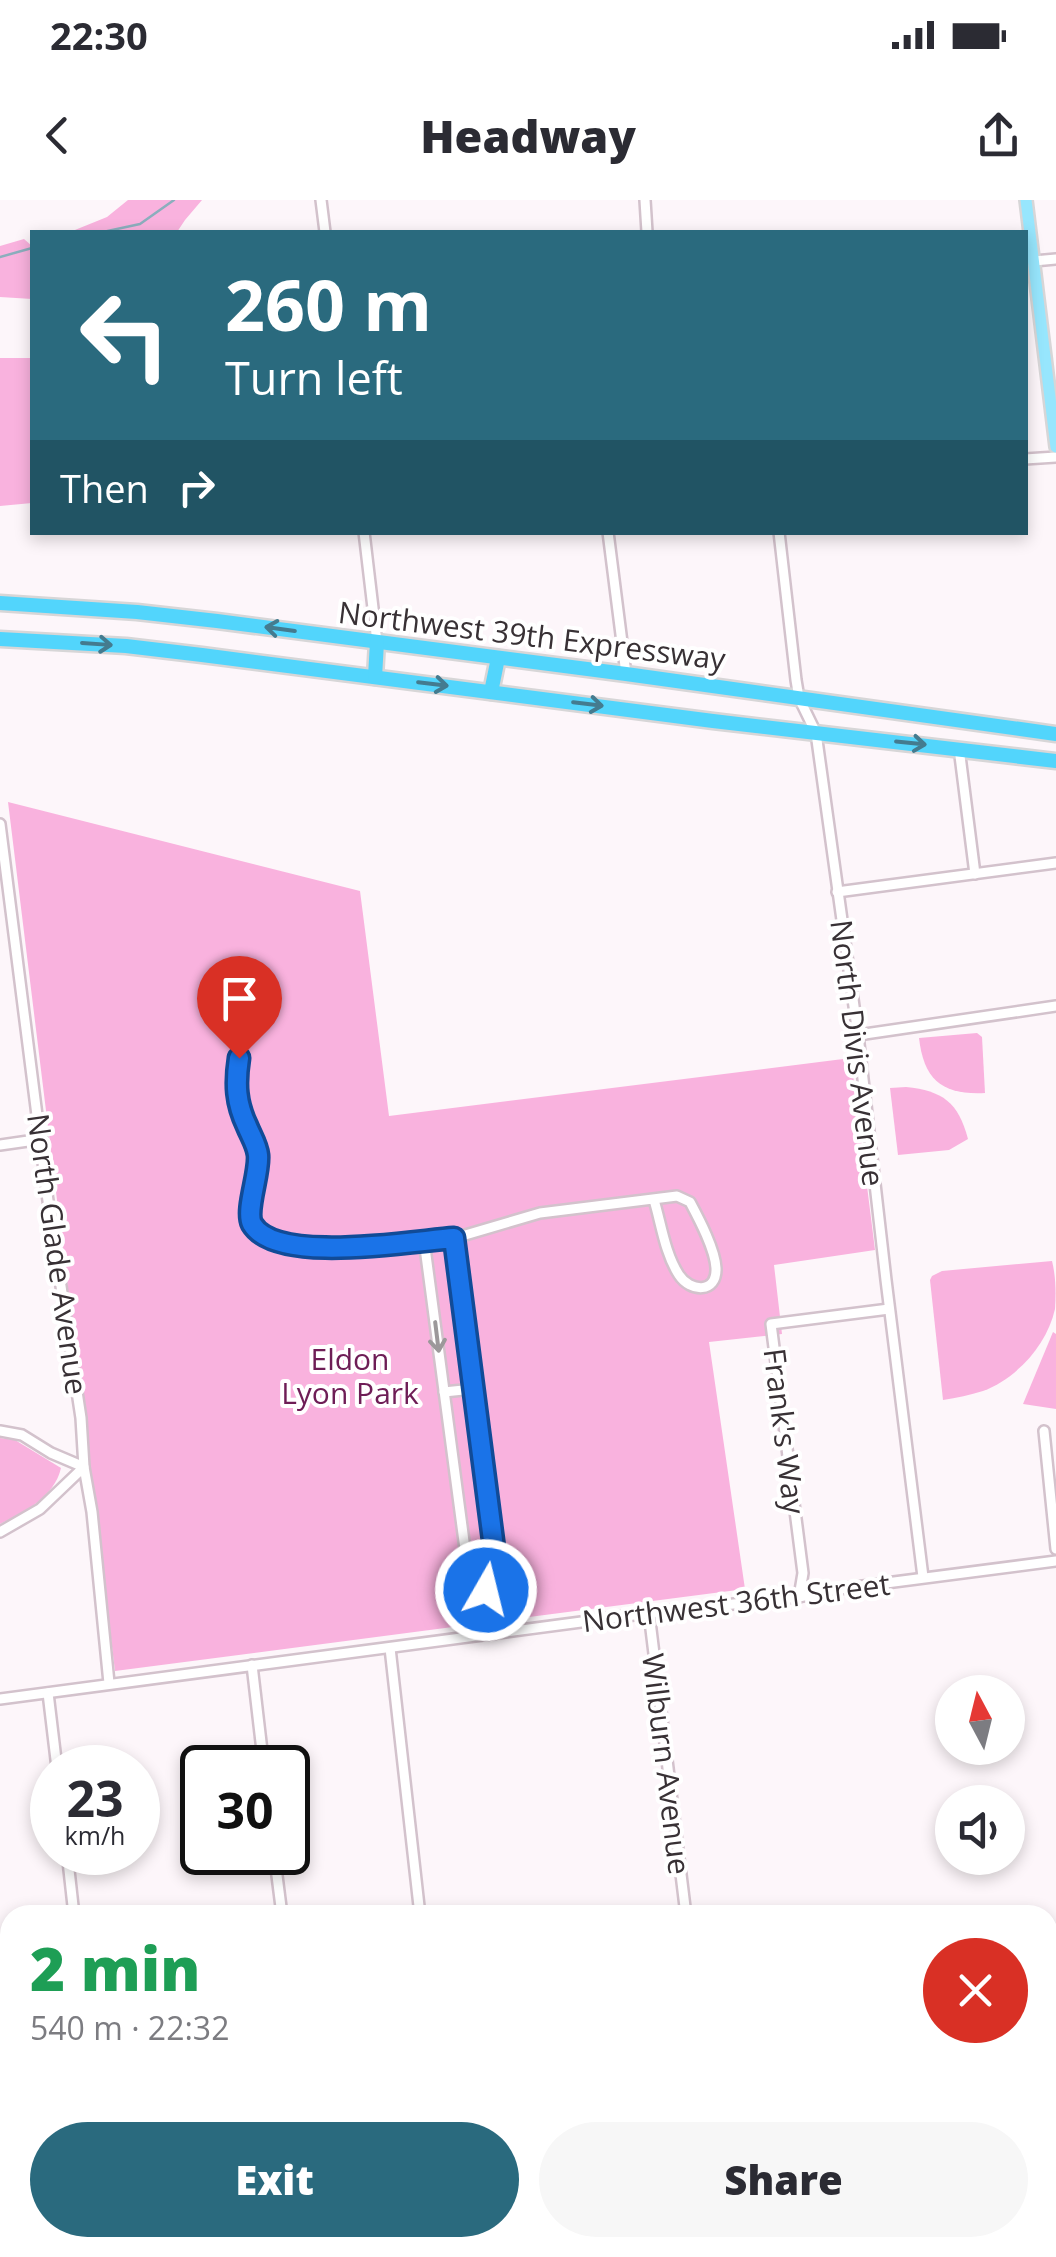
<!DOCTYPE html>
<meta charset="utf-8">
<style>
body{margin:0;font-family:"Open Sans",sans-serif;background:#f7f7f7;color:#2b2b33;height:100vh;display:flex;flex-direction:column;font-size:38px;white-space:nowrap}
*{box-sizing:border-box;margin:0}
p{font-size:32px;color:#7c7c81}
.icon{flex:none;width:55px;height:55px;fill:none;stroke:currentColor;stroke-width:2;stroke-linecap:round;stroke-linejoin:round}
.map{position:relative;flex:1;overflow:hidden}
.sheet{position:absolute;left:0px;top:1705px;width:1058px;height:352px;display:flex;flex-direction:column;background:#fff;border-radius:30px 30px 0 0;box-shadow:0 5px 15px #0003}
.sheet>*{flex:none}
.hud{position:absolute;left:30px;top:30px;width:998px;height:305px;border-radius:0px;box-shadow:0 5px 15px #0003;background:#2a6a7e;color:#fff;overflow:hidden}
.needle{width:65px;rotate:353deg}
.fabs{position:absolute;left:935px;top:1475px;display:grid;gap:20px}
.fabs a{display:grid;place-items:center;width:90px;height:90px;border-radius:50%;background:#fff;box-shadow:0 5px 15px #0003;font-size:50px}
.speed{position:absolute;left:30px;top:1545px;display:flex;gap:20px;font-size:50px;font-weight:700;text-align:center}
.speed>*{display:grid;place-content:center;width:130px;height:130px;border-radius:50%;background:#fff;box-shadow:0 5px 15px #0003;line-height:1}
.speed small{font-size:25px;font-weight:400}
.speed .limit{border:5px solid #111;border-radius:15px;background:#fff;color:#111}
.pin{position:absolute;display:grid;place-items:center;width:85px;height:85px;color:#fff;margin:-102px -42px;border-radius:50% 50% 50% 0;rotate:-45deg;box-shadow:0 0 10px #0007}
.pin .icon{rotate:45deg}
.me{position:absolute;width:110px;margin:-55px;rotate:8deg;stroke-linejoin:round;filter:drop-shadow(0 0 8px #0008)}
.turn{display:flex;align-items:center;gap:35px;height:210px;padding:0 30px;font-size:45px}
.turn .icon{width:130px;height:130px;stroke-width:2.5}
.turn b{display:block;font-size:70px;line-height:85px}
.then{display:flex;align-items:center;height:95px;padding:0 30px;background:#0003;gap:20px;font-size:38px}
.round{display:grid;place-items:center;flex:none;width:105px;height:105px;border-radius:52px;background:#f7f7f7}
.overview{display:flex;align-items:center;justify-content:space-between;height:170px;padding:0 30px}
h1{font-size:60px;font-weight:800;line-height:75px;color:#1e9e55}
.action{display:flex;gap:20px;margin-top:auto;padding:20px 30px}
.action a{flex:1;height:115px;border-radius:60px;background:#2a6a7e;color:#fff;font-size:40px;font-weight:800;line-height:115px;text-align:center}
.action a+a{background:#f7f7f7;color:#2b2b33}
.status{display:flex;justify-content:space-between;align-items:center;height:70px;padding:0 50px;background:#fff;direction:ltr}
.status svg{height:28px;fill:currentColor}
header{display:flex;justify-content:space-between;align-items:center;height:130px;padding:0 30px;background:#fff;font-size:45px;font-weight:800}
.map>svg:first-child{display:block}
</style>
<div class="status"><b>22:30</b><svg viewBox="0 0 49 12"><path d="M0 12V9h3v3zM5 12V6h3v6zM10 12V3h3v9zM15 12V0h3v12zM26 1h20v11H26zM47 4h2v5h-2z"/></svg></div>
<header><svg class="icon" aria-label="back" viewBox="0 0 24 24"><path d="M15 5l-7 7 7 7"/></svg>Headway<svg class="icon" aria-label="share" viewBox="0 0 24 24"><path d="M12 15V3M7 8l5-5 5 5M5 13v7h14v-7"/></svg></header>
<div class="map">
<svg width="1056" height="2057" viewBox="0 0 1056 2057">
<rect width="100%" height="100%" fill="#fdf6fa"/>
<g fill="#f9b2de">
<path d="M128 0H202L185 20 177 32H70L107 17Z"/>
<path d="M24 39 32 46V99L0 97V46Z"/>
<path d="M0 158H32V303L0 306Z"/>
<path d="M8 602 360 691 389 916 851 858 875 1050 774 1065 782 1134 709 1142 745 1389 115 1471Z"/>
<path d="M977 833 982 837 985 893C943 895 924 881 919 838Z"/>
<path d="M906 887C943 891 958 902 968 939L949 950 898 955 890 888Z"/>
<path d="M1052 1061C1056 1077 1056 1094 1055 1109 1047 1145 1017 1178 983 1191 970 1195 957 1198 943 1200L930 1080 932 1076 942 1071Z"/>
<path d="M1053 1132 1056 1134V1209L1023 1204Z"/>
<path d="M0 1238 15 1240 61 1268C55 1296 24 1313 0 1324Z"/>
</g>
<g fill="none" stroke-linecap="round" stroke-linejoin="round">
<g stroke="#8baebd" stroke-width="2.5">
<path d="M103 32 140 24 174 0"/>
<path d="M0 57 32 48"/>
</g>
<defs>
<g id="minor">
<path d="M321 0 325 32"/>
<path d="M645 0 647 32"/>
<path d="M1034 61 1056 59"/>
<path d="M1025 259 1056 257"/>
<path d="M364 332 377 442"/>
<path d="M608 332 626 474"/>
<path d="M779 332 796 480 799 498 816 533 858 835 886 1080 923 1377"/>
<path d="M959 548 975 674"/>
<path d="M0 624 47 994 81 1218 84 1267 92 1312 109 1483"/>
<path d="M837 692 1056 663"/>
<path d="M858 835 1056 806"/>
<path d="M239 858 236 877 237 899 258 950V971L250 1017 253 1024 263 1035 288 1045 335 1049 455 1038 540 1013 677 996 690 1002C699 1019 715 1049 716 1068 717 1094 690 1092 679 1075 665 1054 661 1023 654 1000"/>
<path d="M0 945 42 939"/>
<path d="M455 1038 493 1348 483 1370 493 1434"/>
<path d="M424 1040 465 1349 470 1359 483 1370"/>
<path d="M444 1192 473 1189"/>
<path d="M0 1231 22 1235 51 1253 84 1267 40 1309 0 1332"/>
<path d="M1044 1231 1056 1349"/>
<path d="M799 1397 803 1373 771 1124 889 1109"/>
<path d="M649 1413 686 1715"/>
<path d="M390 1448 420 1715"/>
<path d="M252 1465 264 1568"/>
<path d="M48 1493 57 1568"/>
<path d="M0 1499 649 1413 799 1397 832 1390 1056 1361"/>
<path d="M67 1652 74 1715"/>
<path d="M274 1652 282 1715"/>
<path d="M1048 1789 1056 1788"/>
<path d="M180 2048 182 2057"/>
<path d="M459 2048 460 2057"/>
<path d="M726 2048 728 2057"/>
<path d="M0 2051 24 2048"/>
<path d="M1024 2057 1056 2053"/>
</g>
<path id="major" d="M1026 0 1056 247"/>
<g id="highway">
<path d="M0 403 137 412 217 421 626 474 1056 534"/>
<path d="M0 439 126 446 202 455 713 521 1056 561"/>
<path d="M375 477 377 442"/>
<path d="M491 492 498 458"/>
</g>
</defs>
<use href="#minor" stroke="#d3c2cc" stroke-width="14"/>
<use href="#major" stroke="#d7d6d7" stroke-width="16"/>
<use href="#highway" stroke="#d7d6d7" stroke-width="19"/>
<use href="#minor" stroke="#fff" stroke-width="9"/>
<use href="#major" stroke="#97e6fd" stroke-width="11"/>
<use href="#highway" stroke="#52d5fc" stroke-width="14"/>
</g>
<defs><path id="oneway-shaft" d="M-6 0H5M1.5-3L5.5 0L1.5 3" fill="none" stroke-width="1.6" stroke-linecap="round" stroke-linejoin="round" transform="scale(2.5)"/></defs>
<g stroke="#447b8f">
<use href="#oneway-shaft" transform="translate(280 429) rotate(-172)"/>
<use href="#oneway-shaft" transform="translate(97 444) rotate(4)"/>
<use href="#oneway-shaft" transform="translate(433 484) rotate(7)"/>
<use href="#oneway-shaft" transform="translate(588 504) rotate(7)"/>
<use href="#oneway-shaft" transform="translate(911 543) rotate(6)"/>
</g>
<use stroke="#9c989a" href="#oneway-shaft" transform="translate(437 1137) rotate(83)"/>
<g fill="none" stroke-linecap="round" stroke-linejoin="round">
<defs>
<path id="route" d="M239 858C235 884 236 903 247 926 251 936 257 945 258 955 260 973 245 1010 252 1024 276 1065 412 1041 454 1038L494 1348 483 1370 486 1390"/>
</defs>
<use href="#route" stroke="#114b97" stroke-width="25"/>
<use href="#route" stroke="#1a73e8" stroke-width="18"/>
</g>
<g text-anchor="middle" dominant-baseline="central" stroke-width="8" stroke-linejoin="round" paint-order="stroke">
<g font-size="30" fill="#383135" stroke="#fff">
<text transform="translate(532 435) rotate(7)">Northwest 39th Expressway</text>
<text transform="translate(858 853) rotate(83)">North Divis Avenue</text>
<text transform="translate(58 1054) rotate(82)">North Glade Avenue</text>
<text transform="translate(785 1231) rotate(83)">Frank's Way</text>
<text transform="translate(736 1402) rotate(-7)">Northwest 36th Street</text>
<text transform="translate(667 1564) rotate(83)">Wilburn Avenue</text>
</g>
<g font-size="30" fill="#6e1d56" stroke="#fff">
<text x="350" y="1158">Eldon<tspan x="350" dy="34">Lyon Park</tspan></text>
</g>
</g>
</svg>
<div class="fabs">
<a><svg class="needle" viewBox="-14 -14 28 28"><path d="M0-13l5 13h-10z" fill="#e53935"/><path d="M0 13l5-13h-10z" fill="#7c7c81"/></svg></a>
<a><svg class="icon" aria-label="sound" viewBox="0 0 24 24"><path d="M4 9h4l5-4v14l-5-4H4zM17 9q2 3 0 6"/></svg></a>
</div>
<div class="speed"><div>23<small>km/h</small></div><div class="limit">30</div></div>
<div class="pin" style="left:239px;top:858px;background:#d93025"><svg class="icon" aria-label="arrive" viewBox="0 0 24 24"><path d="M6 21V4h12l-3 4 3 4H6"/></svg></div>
<svg class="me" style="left:486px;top:1390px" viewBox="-20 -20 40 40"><circle r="17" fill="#1a73e8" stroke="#fff" stroke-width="3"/><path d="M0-11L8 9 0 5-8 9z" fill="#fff"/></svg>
<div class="hud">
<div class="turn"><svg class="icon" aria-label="left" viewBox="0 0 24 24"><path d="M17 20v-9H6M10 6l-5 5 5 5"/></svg><div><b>260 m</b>Turn left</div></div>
<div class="then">Then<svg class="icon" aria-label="right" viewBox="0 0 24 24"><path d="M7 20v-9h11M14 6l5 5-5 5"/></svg></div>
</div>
<section class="sheet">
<div class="overview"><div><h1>2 min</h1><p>540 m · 22:32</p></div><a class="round" style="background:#d93025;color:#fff"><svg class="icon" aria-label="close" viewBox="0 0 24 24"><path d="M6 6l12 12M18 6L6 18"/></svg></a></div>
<div class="action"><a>Exit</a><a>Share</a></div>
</section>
</div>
